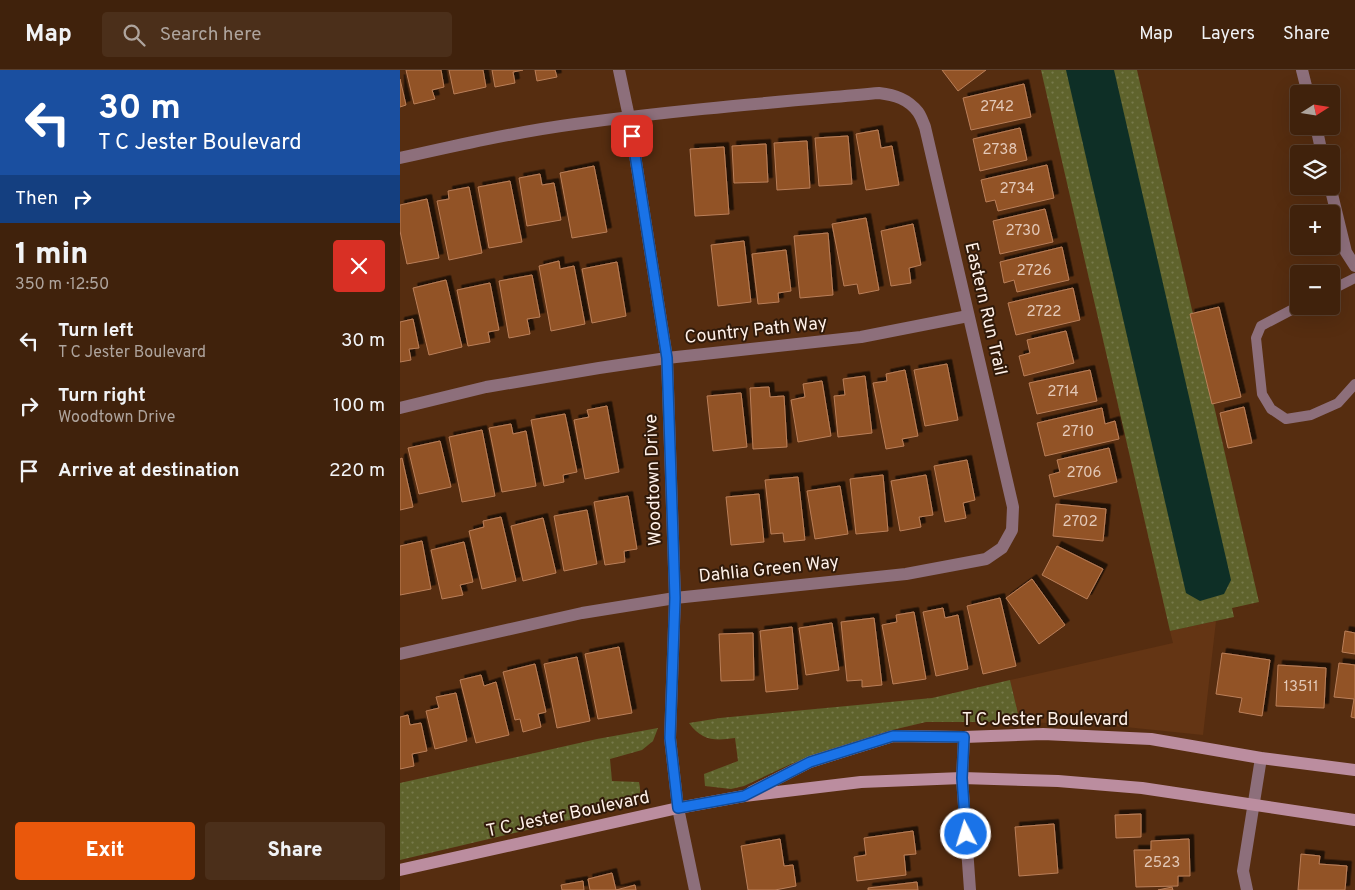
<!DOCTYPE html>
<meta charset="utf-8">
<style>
body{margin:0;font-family:Overpass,sans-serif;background:#4b2f1a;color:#f1f3f6;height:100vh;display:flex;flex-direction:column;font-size:19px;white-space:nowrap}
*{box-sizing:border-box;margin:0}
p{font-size:16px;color:#aea49d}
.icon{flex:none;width:28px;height:28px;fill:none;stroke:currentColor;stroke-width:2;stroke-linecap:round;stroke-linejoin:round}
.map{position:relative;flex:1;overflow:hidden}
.panel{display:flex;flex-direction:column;background:#40220c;width:400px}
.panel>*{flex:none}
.banner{background:#1a4fa0;color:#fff;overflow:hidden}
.needle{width:32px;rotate:78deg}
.buttons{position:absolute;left:890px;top:15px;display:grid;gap:10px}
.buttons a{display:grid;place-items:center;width:50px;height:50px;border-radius:5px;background:#40220c;box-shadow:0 5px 20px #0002,0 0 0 1px #593f2d;font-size:25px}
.pin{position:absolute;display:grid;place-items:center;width:42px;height:42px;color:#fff;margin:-21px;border-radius:10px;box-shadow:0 2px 8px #0006}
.me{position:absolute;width:55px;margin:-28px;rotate:355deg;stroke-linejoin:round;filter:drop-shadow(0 0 4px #0008)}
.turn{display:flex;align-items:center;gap:18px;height:105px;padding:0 15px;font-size:22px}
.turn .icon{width:65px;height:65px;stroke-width:2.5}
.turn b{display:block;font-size:35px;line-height:42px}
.then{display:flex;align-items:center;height:48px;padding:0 15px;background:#0003;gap:10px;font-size:19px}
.round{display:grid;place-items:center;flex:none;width:52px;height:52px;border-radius:5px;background:#4b2f1a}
.head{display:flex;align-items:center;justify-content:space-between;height:85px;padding:0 15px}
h1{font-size:30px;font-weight:800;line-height:38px}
.cta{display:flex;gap:10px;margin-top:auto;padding:10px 15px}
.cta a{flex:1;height:58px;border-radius:5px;background:#ea580c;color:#fff;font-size:20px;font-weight:800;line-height:58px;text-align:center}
.cta a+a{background:#4b2f1a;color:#f1f3f6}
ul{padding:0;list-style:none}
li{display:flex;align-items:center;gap:15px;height:65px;padding:0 15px}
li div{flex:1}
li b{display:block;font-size:19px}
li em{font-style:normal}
header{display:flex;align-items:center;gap:30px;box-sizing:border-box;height:70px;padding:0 25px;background:#40220c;border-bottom:1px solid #593f2d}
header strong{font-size:24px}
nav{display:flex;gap:28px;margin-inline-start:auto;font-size:18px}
.search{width:350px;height:45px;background:#4b2f1a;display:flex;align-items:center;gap:12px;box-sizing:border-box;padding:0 18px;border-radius:5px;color:#aea49d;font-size:19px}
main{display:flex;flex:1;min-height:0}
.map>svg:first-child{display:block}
</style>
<header>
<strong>Map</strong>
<div class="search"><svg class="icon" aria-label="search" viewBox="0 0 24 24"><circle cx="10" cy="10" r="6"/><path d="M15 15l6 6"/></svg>Search here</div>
<nav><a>Map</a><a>Layers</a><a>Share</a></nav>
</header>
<main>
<section class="panel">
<div class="banner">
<div class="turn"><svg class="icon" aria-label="left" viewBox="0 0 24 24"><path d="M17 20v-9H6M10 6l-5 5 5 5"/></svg><div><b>30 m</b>T C Jester Boulevard</div></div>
<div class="then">Then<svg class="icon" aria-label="right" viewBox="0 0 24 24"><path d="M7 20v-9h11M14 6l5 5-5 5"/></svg></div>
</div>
<div class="head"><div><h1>1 min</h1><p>350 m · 12:50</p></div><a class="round" style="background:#d93025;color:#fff"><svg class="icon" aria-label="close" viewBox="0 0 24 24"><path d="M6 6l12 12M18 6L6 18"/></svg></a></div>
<ul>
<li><svg class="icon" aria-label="left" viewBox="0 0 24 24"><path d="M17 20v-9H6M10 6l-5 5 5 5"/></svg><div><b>Turn left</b><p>T C Jester Boulevard</p></div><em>30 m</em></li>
<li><svg class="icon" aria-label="right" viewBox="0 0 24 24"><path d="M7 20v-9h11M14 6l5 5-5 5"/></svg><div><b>Turn right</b><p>Woodtown Drive</p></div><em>100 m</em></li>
<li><svg class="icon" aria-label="arrive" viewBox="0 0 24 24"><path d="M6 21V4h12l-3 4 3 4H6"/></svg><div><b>Arrive at destination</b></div><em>220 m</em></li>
</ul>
<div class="cta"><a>Exit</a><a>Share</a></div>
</section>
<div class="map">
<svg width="955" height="820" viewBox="0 0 955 820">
<defs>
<pattern id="grass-dots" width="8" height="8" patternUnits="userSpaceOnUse" patternTransform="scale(1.25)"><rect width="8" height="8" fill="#5f632c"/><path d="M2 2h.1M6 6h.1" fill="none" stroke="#777a4b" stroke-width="1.8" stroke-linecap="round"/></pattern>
<filter id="shadow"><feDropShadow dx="4.5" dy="-4.5" stdDeviation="0" flood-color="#0009"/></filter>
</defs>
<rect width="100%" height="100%" fill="#562d10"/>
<path fill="#643514" d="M816 551 803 665 706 655 620 652 610 610 773 573 770 561Z"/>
<g fill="url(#grass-dots)">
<path d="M641 0H737L859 532 832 538 834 547 770 561Z"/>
<path d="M610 610 620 652H526L488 661 419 683 391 694 344 716 331 719 305 716 304 704 338 691 335 668C315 671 302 671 289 653L320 648 532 628Z"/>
<path d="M258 658 253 671 242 680 210 689 212 711 239 712C242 726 239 728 228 736L0 790V713L197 669Z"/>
</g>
<path fill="#0e2f26" d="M666 0H714L831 510 824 524 800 531 786 523Z"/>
<g fill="#925225" stroke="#ba7f59" filter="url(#shadow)">
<path d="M6 0H41L44 17 32 20 35 29 14 34Z"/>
<path d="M49 0H83L86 17 54 24Z"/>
<path d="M92 0H123L113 2 115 13 95 17Z"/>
<path d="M135 0H155L157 7 137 11Z"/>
<path d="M542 0H586L558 21Z"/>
<path d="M0 9 6 35 0 37Z"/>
<path d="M624 14 631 47 571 60 563 28Z"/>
<path d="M620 58 627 90 580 101 573 69Z"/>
<path d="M478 60 481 78 492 76 499 115 466 120 456 64Z"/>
<path d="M448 66 452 114 419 116 415 68Z"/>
<path d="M407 71 410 118 377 120 374 73Z"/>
<path d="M366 74 368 112 334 113 332 76Z"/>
<path d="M324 77 329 144 295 146 290 79Z"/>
<path d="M647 95 654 128 598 141 595 130 586 132 581 110Z"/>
<path d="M194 96 207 162 172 168 160 103Z"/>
<path d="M140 104 142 115 154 113 161 150 127 156 119 108Z"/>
<path d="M110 111 122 172 89 178 78 117Z"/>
<path d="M69 117 82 183 49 190 37 131 49 129 48 121Z"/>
<path d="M27 129 39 188 7 194 0 161V135Z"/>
<path d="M645 139 653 172 600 184 593 151Z"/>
<path d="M466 148 479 220 459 224 457 214 444 216 432 154Z"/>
<path d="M513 154 521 195 509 198 511 213 491 216 481 161Z"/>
<path d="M428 163 433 225 400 228 394 166Z"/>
<path d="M344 171 351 232 318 236 311 175Z"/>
<path d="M662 177 669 210 617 222 614 210 604 213 600 192Z"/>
<path d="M386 180 391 221 378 223 379 232 358 234 352 184Z"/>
<path d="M159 191 160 199 174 196 185 254 151 261 139 196Z"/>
<path d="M217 192 226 246 192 253 182 199Z"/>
<path d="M132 205 140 247 127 249 130 264 109 268 99 211Z"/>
<path d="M46 210 62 277 29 285 13 218Z"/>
<path d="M90 213 99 260 88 262 90 272 68 276 57 220Z"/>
<path d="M673 218 680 250 616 265 608 233Z"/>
<path d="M819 237 841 327 812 334 790 244Z"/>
<path d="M13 249 19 278 9 279 11 290 0 292V252Z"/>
<path d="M666 261 674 293 624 306 619 286 630 283 627 270Z"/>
<path d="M547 294 558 350 525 356 514 300Z"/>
<path d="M505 300 518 366 502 369 504 376 486 379 473 313 487 311 486 304Z"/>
<path d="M690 300 697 331 637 344 629 313Z"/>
<path d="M465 306 472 363 438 367 434 326 445 325 443 309Z"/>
<path d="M422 311 431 366 398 372 391 330 405 327 403 314Z"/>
<path d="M369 317 370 327 384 326 387 377 353 379 350 318Z"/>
<path d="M341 323 347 377 313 381 307 326Z"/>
<path d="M207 336 219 402 185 409 174 350 189 347 187 340Z"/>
<path d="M844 337 852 373 828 378 820 343Z"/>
<path d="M702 338 705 354 715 351 719 369 645 386 637 353Z"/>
<path d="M165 344 177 402 163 405 164 412 144 416 131 350Z"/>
<path d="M111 354 113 364 126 361 136 416 102 422 89 358Z"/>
<path d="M82 360 95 426 62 432 49 367Z"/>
<path d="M40 371 51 417 19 424 8 378Z"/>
<path d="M709 378 717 412 654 427 649 405 660 402 657 390Z"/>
<path d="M2 388 13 437 0 440V389Z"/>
<path d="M567 390 575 430 563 433 566 448 545 452 534 396Z"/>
<path d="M483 405 488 461 456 464 450 409Z"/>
<path d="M526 405 533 445 519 447 521 457 500 461 491 411Z"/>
<path d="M398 407 405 470 384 472 383 463 371 464 365 410Z"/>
<path d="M440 416 448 464 415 469 407 421Z"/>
<path d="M359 424 364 472 331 475 326 427Z"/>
<path d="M228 426 237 479 224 481 225 492 205 495 194 432Z"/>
<path d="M656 434 706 439 703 471 653 466Z"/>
<path d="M187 440 197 494 164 501 154 446Z"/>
<path d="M101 447 116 511 82 519 69 461 84 457 83 451Z"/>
<path d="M143 448 156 503 123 511 111 456Z"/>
<path d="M22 471 31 519 0 525V476Z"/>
<path d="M64 472 73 512 60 515 63 525 42 529 31 480Z"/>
<path d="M657 476 703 499 687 529 642 505Z"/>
<path d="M632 509 665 555 639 574 606 528Z"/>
<path d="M600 528 616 596 583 604 567 536Z"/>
<path d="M543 538 545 548 558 545 568 599 536 606 523 542Z"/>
<path d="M514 542 526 609 493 614 482 555 497 552 496 545Z"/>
<path d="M474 548 482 615 462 617V610L447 611 441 552Z"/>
<path d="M432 553 439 600 406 605 399 558Z"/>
<path d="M392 557 398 619 366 622 360 561Z"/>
<path d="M945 561 955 563V584L942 582Z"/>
<path d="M353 563 354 610 321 611 319 564Z"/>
<path d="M219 577 232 643 198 649 185 584Z"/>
<path d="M822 583 870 590 862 646 839 642 842 628 816 624Z"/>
<path d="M177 587 190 651 157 658 144 594Z"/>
<path d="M939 593 955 595V648L951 647 954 629 934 627Z"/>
<path d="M135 594 146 642 138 644 141 657 123 662 120 649 115 650 103 602Z"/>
<path d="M878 595 926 598 924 638 876 636Z"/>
<path d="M81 605 84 616 96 612 109 665 76 673 60 610Z"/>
<path d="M56 623 67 671 35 679 26 641 39 638 36 627Z"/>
<path d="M8 645 10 655 21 653 27 681 12 684 14 696 0 699V647Z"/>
<path d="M741 744V767L716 768 715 745Z"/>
<path d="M654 754 658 803 619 806 615 757Z"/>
<path d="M513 761 516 784 504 785 506 805 457 811 454 787 466 785 464 768Z"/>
<path d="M380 769 384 796 393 795 396 816 375 820H348L341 776Z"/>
<path d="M789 769 790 806H778V816L736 817 734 780H751V771Z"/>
<path d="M901 784 920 786 919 794 947 796 945 820H898Z"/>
<path d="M212 803 216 820 235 815 236 820H190L188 809Z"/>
<path d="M183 811 184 820H162L161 815Z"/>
<path d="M517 812 518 820H468V818Z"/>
<path d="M772 817 773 820H758Z"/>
</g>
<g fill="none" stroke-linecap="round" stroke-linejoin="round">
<g stroke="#8d6f7b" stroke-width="10">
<path d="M931 220 955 208"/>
<path d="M899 236 861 256 856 268 862 324 871 339 886 349 911 345 938 333 955 314"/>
</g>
<g stroke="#8d6f7b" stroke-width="12">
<path d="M219 0 229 47 267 288 275 528 270 668 278 738 295 820"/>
<path d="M902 0 908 24"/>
<path d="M916 56 922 84"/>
<path d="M0 88C58 75 116 62 175 54 276 40 378 32 479 23 495 25 508 29 518 42 521 46 523 52 525 57L613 437 612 460 602 478 586 489 506 504 275 528 182 543 0 584"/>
<path d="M930 116 946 182 955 196"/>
<path d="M0 338 86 317 199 298 267 288 461 267 568 246"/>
<path d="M564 667 562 708 570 820"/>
<path d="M847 820 843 801 861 688"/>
</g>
<g stroke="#bb8d9f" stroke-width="12">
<path d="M351 722 410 692 493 666 564 667 643 664 751 669 861 688 955 700"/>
<path d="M0 800 278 738 344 726 461 712 562 708 658 711 742 718 955 750"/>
</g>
</g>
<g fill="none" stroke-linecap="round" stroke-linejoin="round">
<defs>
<path id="route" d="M232 66 267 288 275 528 270 668 278 738 344 726 410 692 493 666 564 667 562 708 566 764"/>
</defs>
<use href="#route" stroke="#114b97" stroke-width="12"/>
<use href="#route" stroke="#1a73e8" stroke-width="9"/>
</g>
<g text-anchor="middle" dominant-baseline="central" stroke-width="4" stroke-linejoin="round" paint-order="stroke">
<g font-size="15" fill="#e3c8b7">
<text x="597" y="37">2742</text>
<text x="600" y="80">2738</text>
<text x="617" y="119">2734</text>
<text x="623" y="161">2730</text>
<text x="634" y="201">2726</text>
<text x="644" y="242">2722</text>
<text x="663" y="322">2714</text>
<text x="678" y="362">2710</text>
<text x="684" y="403">2706</text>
<text x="680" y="452">2702</text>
<text x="901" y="617">13511</text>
<text x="762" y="793">2523</text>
</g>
<g font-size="18" fill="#fef0e8" stroke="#311a0a">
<text transform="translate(585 239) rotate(77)">Eastern Run Trail</text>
<text transform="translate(356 261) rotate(-6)">Country Path Way</text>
<text transform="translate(254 410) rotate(-92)">Woodtown Drive</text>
<text transform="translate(369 500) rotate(-6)">Dahlia Green Way</text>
<text x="645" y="650">T C Jester Boulevard</text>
<text transform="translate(168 745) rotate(-12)">T C Jester Boulevard</text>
</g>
</g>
</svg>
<div class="buttons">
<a><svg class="needle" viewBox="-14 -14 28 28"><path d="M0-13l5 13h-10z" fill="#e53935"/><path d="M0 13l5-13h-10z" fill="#aea49d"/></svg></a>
<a><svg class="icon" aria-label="layers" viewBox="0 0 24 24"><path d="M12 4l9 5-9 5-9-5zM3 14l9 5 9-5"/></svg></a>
<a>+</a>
<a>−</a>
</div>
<div class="pin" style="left:232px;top:66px;background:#d93025"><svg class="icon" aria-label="arrive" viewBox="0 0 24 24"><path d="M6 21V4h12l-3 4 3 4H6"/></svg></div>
<svg class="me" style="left:566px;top:764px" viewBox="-20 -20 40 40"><circle r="17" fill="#1a73e8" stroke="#fff" stroke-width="3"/><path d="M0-11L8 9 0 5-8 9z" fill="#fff"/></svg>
</div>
</main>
